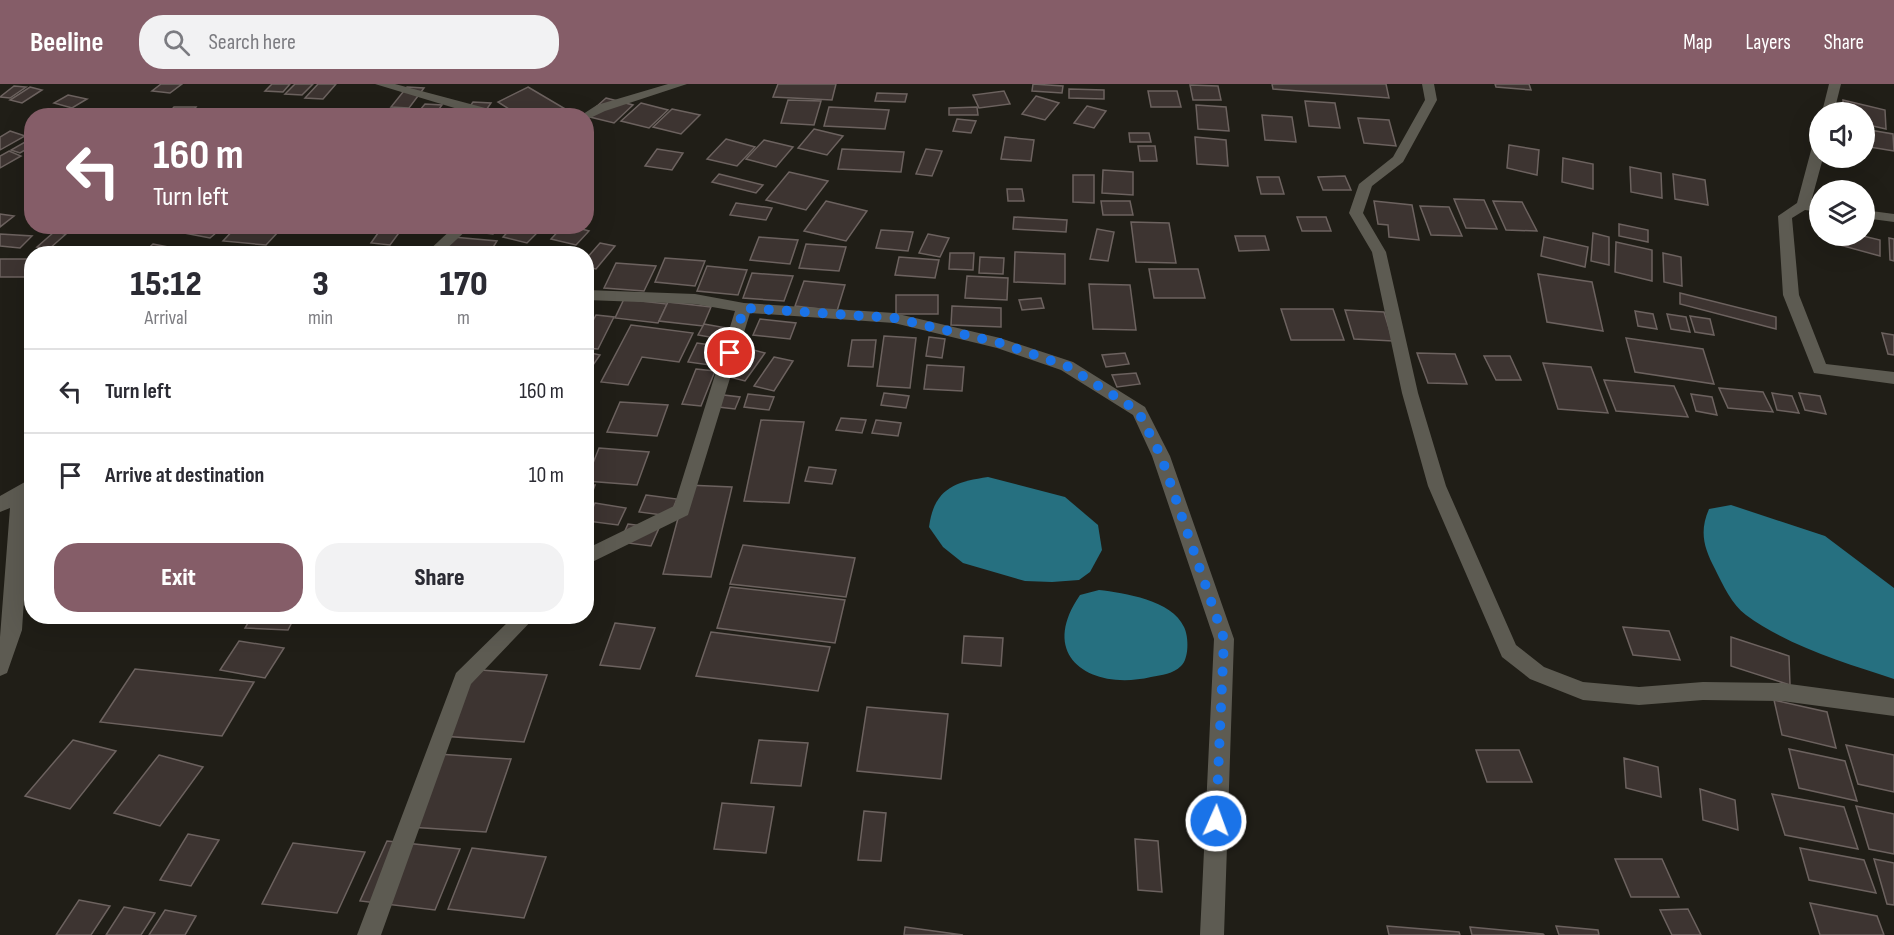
<!DOCTYPE html>
<style>
body{margin:0;font-family:"Sofia Sans Condensed",sans-serif;background:#f2f2f3;color:#2b2b33;height:100vh;display:flex;flex-direction:column;font-size:22px;white-space:nowrap}
*{box-sizing:border-box;margin:0}
p{font-size:20px;color:#7c7c81}
.icon{flex:none;width:33px;height:33px;fill:none;stroke:currentColor;stroke-width:2;stroke-linecap:round;stroke-linejoin:round}
.map{position:relative;flex:1;overflow:hidden}
.sheet{position:absolute;left:24px;top:162px;width:570px;height:378px;display:flex;flex-direction:column;background:#fff;border-radius:24px;box-shadow:0 6px 24px #0002}
.sheet>*{flex:none}
.hud{position:absolute;left:24px;top:24px;width:570px;height:126px;border-radius:24px;box-shadow:0 6px 24px #0002;background:#855d68;color:#fff;overflow:hidden}
.fabs{position:absolute;left:1809px;top:18px;display:grid;gap:12px}
.fabs a{display:grid;place-items:center;width:66px;height:66px;border-radius:50%;background:#fff;box-shadow:0 6px 24px #0002;font-size:30px}
.pin{position:absolute;display:grid;place-items:center;width:51px;height:51px;color:#fff;margin:-26px;border:3px solid #fff;border-radius:50%;box-shadow:0 2px 6px #0007}
.me{position:absolute;width:66px;margin:-33px;rotate:2deg;stroke-linejoin:round;filter:drop-shadow(0 0 4px #0008)}
.turn{display:flex;align-items:center;gap:21px;height:126px;padding:0 30px;font-size:27px}
.turn .icon{width:78px;height:78px;stroke-width:2.5}
.turn b{display:block;font-size:42px;line-height:51px}
.eta{display:flex;justify-content:space-evenly;align-items:center;height:102px;text-align:center}
.eta b{font-size:36px;font-weight:800;line-height:42px}
.cta{display:flex;gap:12px;margin-top:auto;padding:12px 30px}
.cta a{flex:1;height:69px;border-radius:24px;background:#855d68;color:#fff;font-size:24px;font-weight:800;line-height:69px;text-align:center}
.cta a+a{background:#f2f2f3;color:#2b2b33}
ul{padding:0;list-style:none}
li{display:flex;align-items:center;gap:18px;height:84px;padding:0 30px;border-top:2px solid #e1e1e2}
li div{flex:1}
li b{display:block;font-size:22px}
li em{font-style:normal}
header{display:flex;align-items:center;gap:36px;box-sizing:border-box;height:84px;padding:0 30px;background:#855d68;color:#fff}
header strong{font-size:28px}
nav{display:flex;gap:33px;margin-inline-start:auto;font-size:21px}
.search{width:420px;height:54px;background:#f2f2f3;display:flex;align-items:center;gap:15px;box-sizing:border-box;padding:0 21px;border-radius:24px;color:#7c7c81;font-size:22px}
.map>svg:first-child{display:block}
</style>
<header>
<strong>Beeline</strong>
<div class="search"><svg class="icon" aria-label="search" viewBox="0 0 24 24"><circle cx="10" cy="10" r="6"/><path d="M15 15l6 6"/></svg>Search here</div>
<nav><a>Map</a><a>Layers</a><a>Share</a></nav>
</header>
<div class="map">
<svg width="1894" height="851" viewBox="0 0 1894 851">
<rect width="100%" height="100%" fill="#201e17"/>
<g fill="#267080">
<path d="M988 393 1065 413 1098 441 1102 466 1090 488 1079 496 1052 498 1025 497 963 479 943 463 929 443C934 405 954 398 988 393Z"/>
<path d="M1731 421 1825 452 1894 504V595C1845 579 1788 562 1746 531 1732 521 1723 501 1715 485 1704 464 1699 448 1709 425Z"/>
<path d="M1099 506C1124 509 1172 516 1184 543 1189 553 1189 575 1181 582 1173 590 1162 591 1151 593 1091 607 1037 573 1080 511Z"/>
</g>
<g fill="#3d3431" stroke="#6c625f" stroke-width="1.5">
<path d="M161 0H182L170 9 152 7Z"/>
<path d="M272 0H290L283 8 265 7Z"/>
<path d="M295 0H313L302 11 285 10Z"/>
<path d="M318 0H336L323 15 305 14Z"/>
<path d="M778 0H836L832 16 773 13Z"/>
<path d="M1033 0 1063 2 1062 9 1032 7Z"/>
<path d="M1272 0H1386L1389 14 1273 5Z"/>
<path d="M1495 0H1529L1531 6 1496 3Z"/>
<path d="M1190 1 1218 2 1221 16H1193Z"/>
<path d="M14 2 26 3 10 14 0 13Z"/>
<path d="M30 3 42 6 22 19 10 16Z"/>
<path d="M407 3 424 4 409 24 391 23Z"/>
<path d="M528 3 567 26 556 32H520L498 18Z"/>
<path d="M1069 5 1104 6V15L1069 14Z"/>
<path d="M1004 7 1010 20 979 24 973 11Z"/>
<path d="M1148 7H1177L1181 23H1151Z"/>
<path d="M877 9 907 10 905 18 875 17Z"/>
<path d="M68 11 87 15 72 24 54 19Z"/>
<path d="M1036 12 1059 19 1045 36 1022 30Z"/>
<path d="M606 14 633 21 614 39 586 32Z"/>
<path d="M788 16 821 17 814 41 781 39Z"/>
<path d="M1843 16 1885 26 1886 45 1864 40V28H1843Z"/>
<path d="M1305 17 1335 19 1340 44 1309 42Z"/>
<path d="M473 18 491 19 482 32H463Z"/>
<path d="M641 19 668 26 649 44 621 37Z"/>
<path d="M425 20 442 21 434 32H415Z"/>
<path d="M1196 21 1226 23 1229 47 1198 45Z"/>
<path d="M1087 22 1106 27 1094 44 1074 39Z"/>
<path d="M174 23H196L189 32H166Z"/>
<path d="M829 23 889 26 885 45 824 42Z"/>
<path d="M977 23 978 31H949V24Z"/>
<path d="M400 24 417 26 413 32H394Z"/>
<path d="M672 25 700 31 681 50 653 43Z"/>
<path d="M1262 31 1292 33 1296 58 1265 56Z"/>
<path d="M1358 34 1389 36 1396 62 1364 59Z"/>
<path d="M957 35 976 37 971 49 953 47Z"/>
<path d="M814 45 843 52 827 71 798 64Z"/>
<path d="M1864 45 1893 50 1894 67 1864 62Z"/>
<path d="M10 47 25 52 0 66V53Z"/>
<path d="M1129 49H1149L1151 58H1130Z"/>
<path d="M1005 53 1034 56 1031 77 1001 75Z"/>
<path d="M1195 53 1226 56 1228 82 1197 80Z"/>
<path d="M32 54V62L20 69 11 66Z"/>
<path d="M726 55 755 63 737 82 707 75Z"/>
<path d="M764 56 793 63 776 83 746 75Z"/>
<path d="M1509 61 1539 66 1537 91 1507 84Z"/>
<path d="M1138 62H1155L1157 77H1140Z"/>
<path d="M657 65 683 69 672 86 645 82Z"/>
<path d="M842 65 904 68 901 88 838 85Z"/>
<path d="M926 65 942 67 932 92 916 90Z"/>
<path d="M9 67 21 72 0 84V72Z"/>
<path d="M1563 74 1593 80V105L1562 98Z"/>
<path d="M1630 83 1661 89 1662 114 1631 108Z"/>
<path d="M1103 86 1133 88V111L1102 109Z"/>
<path d="M789 88 828 97 806 126 766 116Z"/>
<path d="M719 90 763 101 756 109 712 98Z"/>
<path d="M1673 90 1705 96 1708 121 1675 115Z"/>
<path d="M1073 91H1094V119L1073 118Z"/>
<path d="M1345 92 1351 106H1323L1318 93Z"/>
<path d="M1257 93H1279L1284 110H1261Z"/>
<path d="M1007 105H1022L1024 117H1008Z"/>
<path d="M1454 115 1484 116 1497 145 1466 144Z"/>
<path d="M826 117 867 127 846 157 804 147Z"/>
<path d="M1101 117H1130L1133 131H1103Z"/>
<path d="M1374 117 1412 121 1419 156 1389 153 1388 141 1378 140Z"/>
<path d="M1493 117 1522 118 1537 147 1506 146Z"/>
<path d="M736 119 772 124 766 136 730 131Z"/>
<path d="M1420 122 1449 123 1462 152 1431 151Z"/>
<path d="M0 130 14 132 0 143Z"/>
<path d="M1014 133 1067 136 1066 148 1013 145Z"/>
<path d="M1297 133H1326L1331 147H1302Z"/>
<path d="M1131 138 1169 139 1176 179 1136 178Z"/>
<path d="M1619 140 1648 146V158L1619 152Z"/>
<path d="M48 142H71L66 147 44 146Z"/>
<path d="M160 142H224L210 154 158 144Z"/>
<path d="M383 142H404L390 161 371 159Z"/>
<path d="M452 142H498L493 150 450 145Z"/>
<path d="M513 142H529L541 145 527 159 503 153Z"/>
<path d="M563 142H571L589 147 576 161 551 155Z"/>
<path d="M236 143 278 148 266 161 223 157Z"/>
<path d="M1097 145 1114 148 1108 177 1090 175Z"/>
<path d="M881 146 913 148 908 167 876 164Z"/>
<path d="M54 148 66 150 49 165 37 163Z"/>
<path d="M1593 149 1609 153V181L1591 177Z"/>
<path d="M0 150 32 152 20 164 0 162Z"/>
<path d="M928 150 949 154 940 173 919 169Z"/>
<path d="M1235 152H1265L1269 166 1239 167Z"/>
<path d="M1836 152H1863L1880 156V172L1836 160Z"/>
<path d="M453 153 497 157 489 170 444 166Z"/>
<path d="M759 153 798 156 790 180 750 176Z"/>
<path d="M1544 153 1588 163 1585 183 1541 172Z"/>
<path d="M1889 154 1894 155V177L1890 176Z"/>
<path d="M1616 158 1652 166V197L1615 188Z"/>
<path d="M600 159 615 162 596 185 586 183V175Z"/>
<path d="M153 160 199 169 142 170Z"/>
<path d="M806 160 846 163 839 187 799 184Z"/>
<path d="M209 163 247 170H202Z"/>
<path d="M1015 168 1065 170V200L1014 198Z"/>
<path d="M950 169H974L973 186 949 185Z"/>
<path d="M1663 169 1681 173 1682 202 1664 198Z"/>
<path d="M899 173 939 176 935 194 895 191Z"/>
<path d="M980 173 1004 174 1003 190 979 189Z"/>
<path d="M665 174 705 177 695 202 655 198Z"/>
<rect x="0" y="175" width="32" height="18"/>
<path d="M616 179 656 182 644 207 604 204Z"/>
<path d="M707 182 747 186 738 211 697 207Z"/>
<path d="M1149 185H1198L1205 214H1154Z"/>
<path d="M752 189 793 192 784 217 743 214Z"/>
<path d="M1538 190 1592 198 1603 247 1547 238Z"/>
<path d="M967 192 1008 194 1007 216 965 214Z"/>
<path d="M804 197 845 201 837 227 795 222Z"/>
<path d="M1089 200 1130 201 1136 246 1093 245Z"/>
<path d="M1680 209 1776 233V245L1680 220Z"/>
<rect x="896" y="211" width="42" height="19"/>
<path d="M1041 214 1044 224 1022 226 1019 216Z"/>
<path d="M624 215 667 220 658 239 615 234Z"/>
<path d="M668 218 711 223 703 242 659 237Z"/>
<path d="M952 222 1001 224V243L951 241Z"/>
<path d="M1281 225H1333L1344 256H1291Z"/>
<path d="M1345 226 1384 228 1393 257 1354 255Z"/>
<path d="M1635 227 1653 230 1657 245 1638 242Z"/>
<path d="M1667 230 1686 233 1690 248 1671 245Z"/>
<path d="M596 231 614 233 598 265 586 264V250Z"/>
<path d="M1690 232 1710 235 1714 251 1695 248Z"/>
<path d="M760 235 796 239 790 255 753 251Z"/>
<path d="M704 240 738 246 732 257 698 251Z"/>
<path d="M631 241 693 249 679 278 642 273 628 301 601 298Z"/>
<path d="M1882 249 1894 251V271L1888 270Z"/>
<path d="M884 252 916 254 910 304 877 302Z"/>
<path d="M929 253 945 255 942 274 926 272Z"/>
<path d="M1626 254 1703 265 1714 300 1635 288Z"/>
<path d="M852 256H876L873 283 848 282Z"/>
<path d="M697 259 725 263 717 282 688 278Z"/>
<path d="M746 264 765 269 745 297 726 292Z"/>
<path d="M586 268 600 271 591 284H586Z"/>
<path d="M1125 269 1129 280 1106 283 1102 271Z"/>
<path d="M1417 269 1455 270 1467 300 1428 299Z"/>
<path d="M1484 272H1510L1521 296H1496Z"/>
<path d="M774 273 793 277 774 307 754 302Z"/>
<path d="M1543 279 1591 283 1608 329 1558 325Z"/>
<path d="M927 281 964 283 962 307 924 305Z"/>
<path d="M696 285 715 287 701 322 682 320Z"/>
<path d="M1136 289 1140 300 1117 303 1112 291Z"/>
<path d="M1604 296 1674 302 1688 333 1616 327Z"/>
<path d="M1719 304 1763 308 1773 328 1728 324Z"/>
<path d="M884 309 909 312 906 324 881 321Z"/>
<path d="M1772 309 1792 312 1799 329 1777 326Z"/>
<path d="M1799 309 1820 312 1826 330 1805 326Z"/>
<path d="M715 310 740 313 735 325 710 322Z"/>
<path d="M748 310 774 313 769 326 744 323Z"/>
<path d="M1691 310 1712 313 1717 331 1696 327Z"/>
<path d="M620 318 668 321 657 352 607 348Z"/>
<path d="M841 334 866 336 862 349 836 346Z"/>
<path d="M761 336 804 338 789 419 744 417Z"/>
<path d="M876 336 901 339 898 352 872 349Z"/>
<path d="M599 364 649 368 637 401 586 397Z"/>
<path d="M809 383 836 386 832 400 805 397Z"/>
<path d="M586 401H595L586 426Z"/>
<path d="M687 401 732 403 711 493 663 490Z"/>
<path d="M646 411 677 415 670 432 639 428Z"/>
<path d="M595 419 626 424 618 441 587 437Z"/>
<path d="M628 440 659 444 651 462 620 458Z"/>
<path d="M743 461 855 474 846 513 730 500Z"/>
<path d="M730 503 845 516 835 559 717 544Z"/>
<path d="M252 532H295L288 546 245 544Z"/>
<path d="M615 539 655 544 640 585 600 581Z"/>
<path d="M1623 543 1669 547 1680 576 1633 571Z"/>
<path d="M711 548 830 563 818 607 696 592Z"/>
<path d="M964 552 1003 554 1001 582 962 579Z"/>
<path d="M1731 553 1789 572 1790 601 1731 582Z"/>
<path d="M239 557 284 564 265 594 220 586Z"/>
<path d="M135 585 254 598 222 652 100 638Z"/>
<path d="M468 585 547 591 524 658 442 652Z"/>
<path d="M1774 616 1827 628 1836 664 1782 651Z"/>
<path d="M867 623 948 630 941 695 857 687Z"/>
<path d="M73 656 116 667 70 725 25 712Z"/>
<path d="M759 656 808 659 801 702 751 699Z"/>
<path d="M1846 661 1894 671V708L1858 700Z"/>
<path d="M1789 665 1845 677 1857 717 1799 704Z"/>
<path d="M1476 666H1519L1532 698H1487Z"/>
<path d="M438 670 511 675 486 748 409 743Z"/>
<path d="M159 671 203 683 160 742 114 729Z"/>
<path d="M1624 674 1658 683 1661 713 1626 704Z"/>
<path d="M1700 705 1735 716 1738 746 1703 736Z"/>
<path d="M1772 710 1844 723 1858 765 1785 751Z"/>
<path d="M722 719 774 723 766 769 714 765Z"/>
<path d="M1856 722 1894 730V770L1869 765Z"/>
<path d="M864 727 886 729 881 777 858 776Z"/>
<path d="M188 750 219 756 191 802 160 796Z"/>
<path d="M1135 755 1158 757 1162 808 1138 806Z"/>
<path d="M387 757 460 765 435 826 360 817Z"/>
<path d="M293 759 365 768 337 829 262 820Z"/>
<path d="M472 764 546 773 524 834 448 825Z"/>
<path d="M1800 764 1864 776 1876 809 1809 796Z"/>
<path d="M1615 775H1662L1679 813H1631Z"/>
<path d="M1874 775 1894 779V821L1887 820Z"/>
<path d="M79 816 110 822 91 851H56Z"/>
<path d="M1810 819 1877 832 1884 851H1820Z"/>
<path d="M124 823 155 829 141 851H106Z"/>
<path d="M1688 825 1701 851H1672L1660 826Z"/>
<path d="M165 826 196 832 185 851H149Z"/>
<path d="M1387 842 1459 848 1460 851H1389Z"/>
<path d="M1556 842 1598 846 1599 851H1559Z"/>
<path d="M905 843 963 851H904Z"/>
<path d="M1470 843 1543 850 1544 851H1472Z"/>
</g>
<g fill="none" stroke-linecap="round" stroke-linejoin="round">
<g fill="#5d5b52" fill-rule="evenodd">
<path d="M375 0H395L489 25 494 32H481Z"/>
<path d="M668 0H687L605 27 586 36V32H580L597 21Z"/>
<path d="M1422 0H1434L1437 16 1403 78 1372 102 1363 129 1386 168 1418 309 1446 402 1516 561 1544 583 1583 598 1639 603 1703 598 1782 599 1894 614V632L1782 617 1703 616 1639 621 1583 616 1530 595 1502 573 1428 402 1402 309 1372 168 1349 129 1359 100 1393 73 1425 16Z"/>
<path d="M1829 0H1841L1834 28H1822Z"/>
<path d="M1820 55V74H1823L1811 118 1820 120V128L1805 126 1792 134 1799 211 1826 280 1894 288V300L1814 289 1783 211 1778 132 1797 119 1813 59Z"/>
<path d="M1864 126 1894 130V138L1864 134Z"/>
<path d="M455 142H471L441 170H425Z"/>
<path d="M586 206 695 210 744 219 894 229 1000 254 1073 278 1145 323 1170 372 1234 555 1224 851H1200L1214 555 1152 372 1133 331 1061 286 997 264 894 239 750 229 688 431 586 481V465L674 422 735 227 695 220 586 216Z"/>
<path d="M32 394 22 546 7 589 0 592V553L10 424 0 428V412Z"/>
<path d="M514 532H536L471 600 381 851H357L456 589Z"/>
</g>
</g>
<g fill="none" stroke-linecap="round" stroke-linejoin="round">
<path stroke="#1a73e8" stroke-width="10" stroke-dasharray="0 18" d="M730 269 744 224 894 234 1000 259 1067 282 1138 327 1161 372 1224 555 1216 737"/>
</g>
</svg>
<div class="fabs">
<a><svg class="icon" aria-label="sound" viewBox="0 0 24 24"><path d="M4 9h4l5-4v14l-5-4H4zM17 9q2 3 0 6"/></svg></a>
<a><svg class="icon" aria-label="layers" viewBox="0 0 24 24"><path d="M12 4l9 5-9 5-9-5zM3 14l9 5 9-5"/></svg></a>
</div>
<div class="pin" style="left:730px;top:269px;background:#d93025"><svg class="icon" aria-label="arrive" viewBox="0 0 24 24"><path d="M6 21V4h12l-3 4 3 4H6"/></svg></div>
<svg class="me" style="left:1216px;top:737px" viewBox="-20 -20 40 40"><circle r="17" fill="#1a73e8" stroke="#fff" stroke-width="3"/><path d="M0-11L8 9 0 5-8 9z" fill="#fff"/></svg>
<div class="hud">
<div class="turn"><svg class="icon" aria-label="left" viewBox="0 0 24 24"><path d="M17 20v-9H6M10 6l-5 5 5 5"/></svg><div><b>160 m</b>Turn left</div></div>
</div>
<section class="sheet">
<div class="eta">
<div><b>15:12</b><p>Arrival</p></div>
<div><b>3</b><p>min</p></div>
<div><b>170</b><p>m</p></div>
</div>
<ul>
<li><svg class="icon" aria-label="left" viewBox="0 0 24 24"><path d="M17 20v-9H6M10 6l-5 5 5 5"/></svg><div><b>Turn left</b></div><em>160 m</em></li>
<li><svg class="icon" aria-label="arrive" viewBox="0 0 24 24"><path d="M6 21V4h12l-3 4 3 4H6"/></svg><div><b>Arrive at destination</b></div><em>10 m</em></li>
</ul>
<div class="cta"><a>Exit</a><a>Share</a></div>
</section>
</div>
